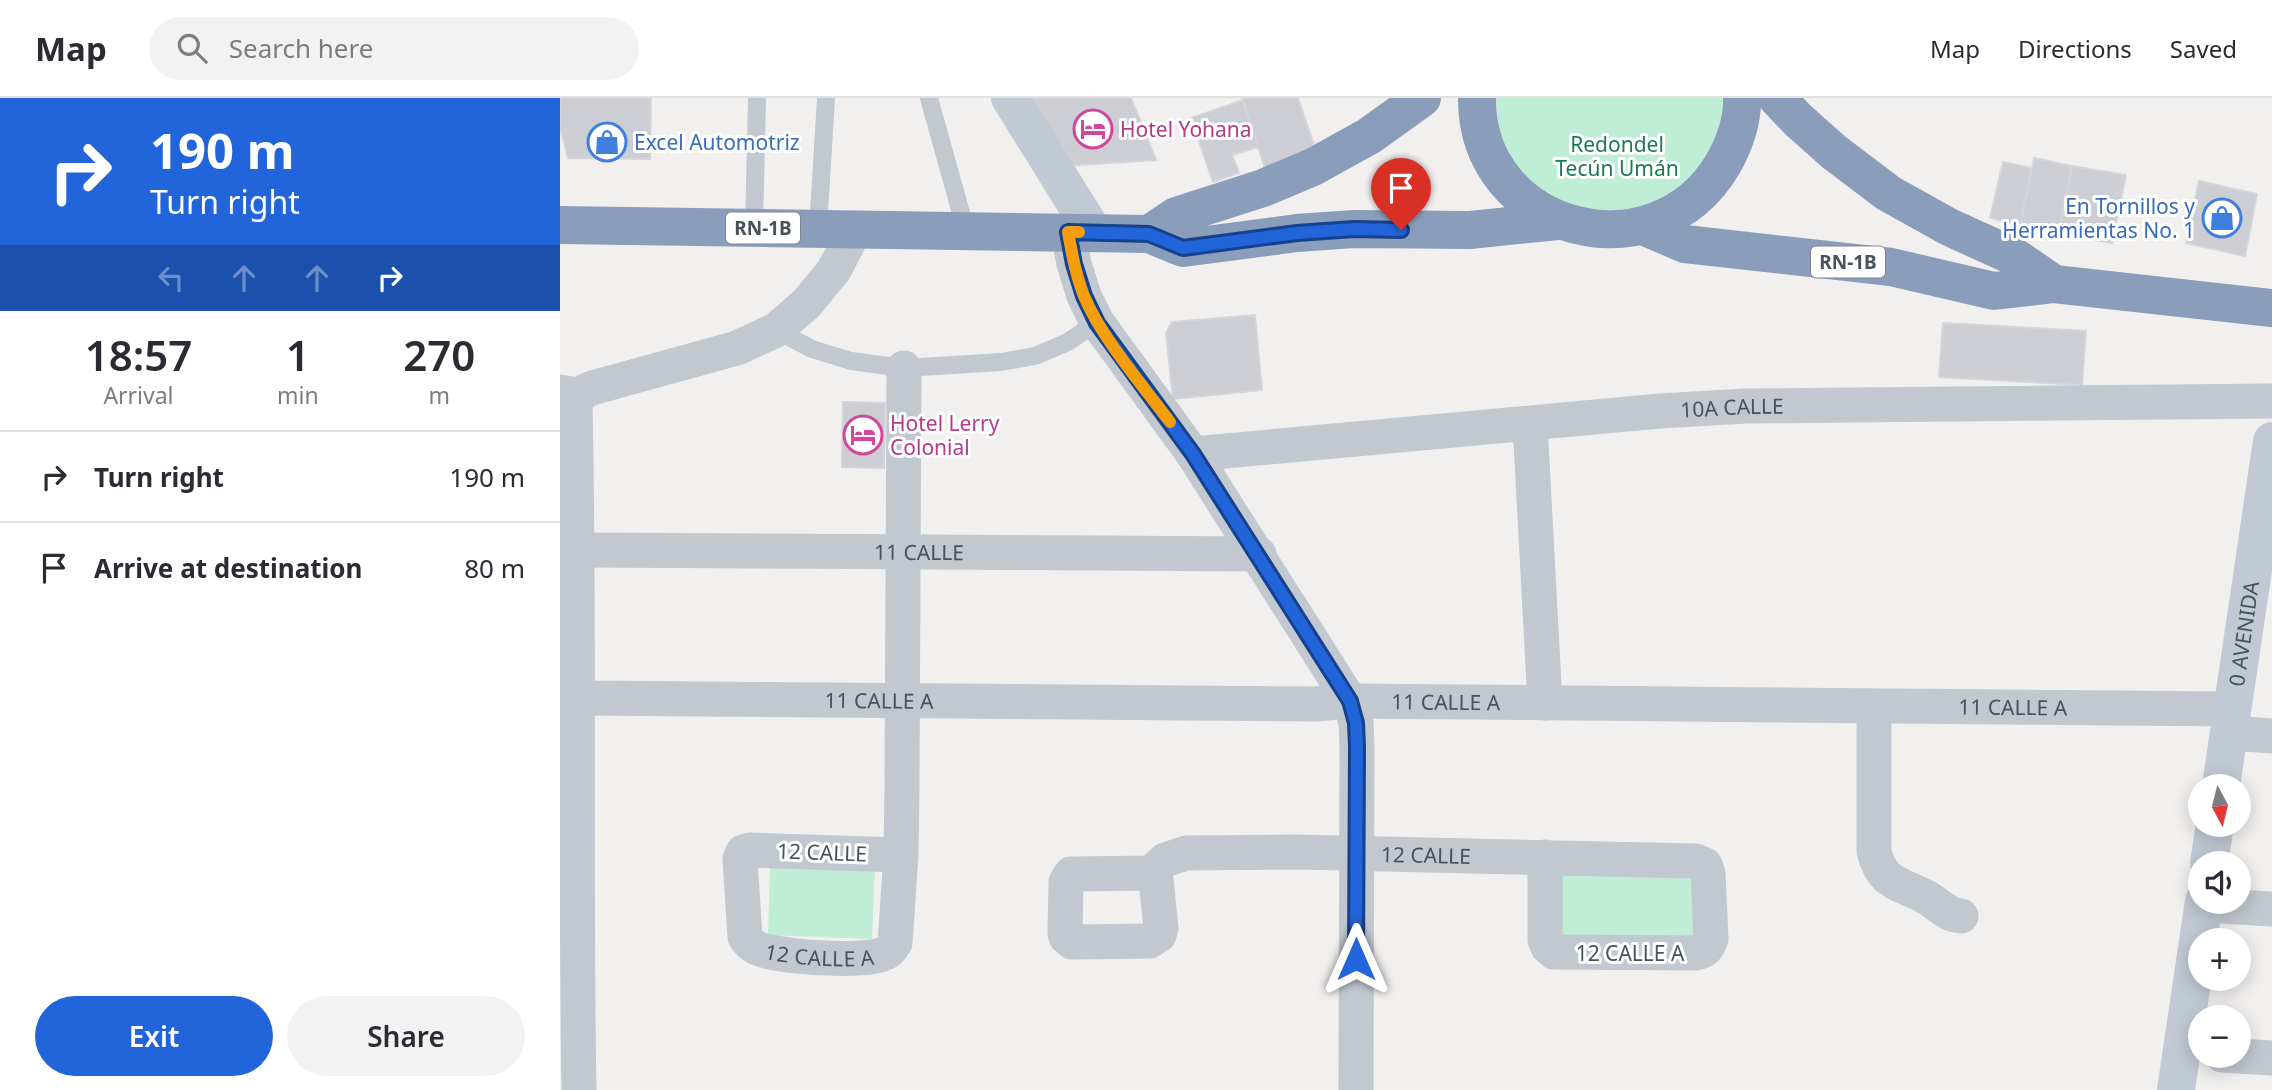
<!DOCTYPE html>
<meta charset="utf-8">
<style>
body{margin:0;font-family:"Noto Sans",sans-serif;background:#f2f2f3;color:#2b2b33;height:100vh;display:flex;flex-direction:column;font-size:26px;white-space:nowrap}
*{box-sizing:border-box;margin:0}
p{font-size:23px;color:#7c7c81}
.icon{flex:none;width:38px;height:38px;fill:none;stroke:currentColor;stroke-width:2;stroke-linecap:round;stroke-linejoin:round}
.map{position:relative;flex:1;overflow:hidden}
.drawer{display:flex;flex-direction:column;background:#fff;width:560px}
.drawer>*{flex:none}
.hud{background:#2264d9;color:#fff;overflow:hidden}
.needle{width:46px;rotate:173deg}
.buttons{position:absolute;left:1628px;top:676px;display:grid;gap:14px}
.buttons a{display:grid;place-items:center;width:63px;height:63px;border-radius:50%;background:#fff;box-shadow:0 4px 18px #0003;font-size:35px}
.pin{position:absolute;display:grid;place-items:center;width:60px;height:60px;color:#fff;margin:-72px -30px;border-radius:50% 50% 50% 0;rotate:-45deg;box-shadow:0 0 7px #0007}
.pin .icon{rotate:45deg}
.me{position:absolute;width:77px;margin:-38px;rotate:0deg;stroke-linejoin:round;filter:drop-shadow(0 0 5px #0008)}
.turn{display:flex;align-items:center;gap:24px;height:147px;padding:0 35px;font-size:32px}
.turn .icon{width:91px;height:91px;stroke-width:2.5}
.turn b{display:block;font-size:49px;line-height:60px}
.lanes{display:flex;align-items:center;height:66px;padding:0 35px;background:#0003;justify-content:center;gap:35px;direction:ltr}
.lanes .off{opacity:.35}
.eta{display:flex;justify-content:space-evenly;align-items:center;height:119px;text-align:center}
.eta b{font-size:42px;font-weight:600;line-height:49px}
.button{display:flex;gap:14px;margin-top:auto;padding:14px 35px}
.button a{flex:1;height:80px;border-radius:42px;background:#2264d9;color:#fff;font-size:28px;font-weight:600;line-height:80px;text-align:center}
.button a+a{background:#f2f2f3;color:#2b2b33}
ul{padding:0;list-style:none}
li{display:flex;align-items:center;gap:21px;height:91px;padding:0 35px;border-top:2px solid #e1e1e2}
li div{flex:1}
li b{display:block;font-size:26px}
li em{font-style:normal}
header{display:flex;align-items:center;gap:42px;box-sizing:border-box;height:98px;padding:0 35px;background:#fff;border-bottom:2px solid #e1e1e2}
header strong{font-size:33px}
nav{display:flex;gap:38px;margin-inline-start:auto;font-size:24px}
.search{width:490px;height:63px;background:#f2f2f3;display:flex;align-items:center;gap:18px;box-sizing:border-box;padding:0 24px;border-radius:38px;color:#7c7c81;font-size:26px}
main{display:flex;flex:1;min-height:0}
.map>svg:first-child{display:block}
</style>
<header>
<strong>Map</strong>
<div class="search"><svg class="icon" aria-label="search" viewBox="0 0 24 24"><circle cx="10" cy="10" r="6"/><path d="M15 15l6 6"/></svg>Search here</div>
<nav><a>Map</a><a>Directions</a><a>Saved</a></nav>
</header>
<main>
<section class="drawer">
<div class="hud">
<div class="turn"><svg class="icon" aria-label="right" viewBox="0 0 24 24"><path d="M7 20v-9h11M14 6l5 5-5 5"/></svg><div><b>190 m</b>Turn right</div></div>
<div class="lanes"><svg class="icon off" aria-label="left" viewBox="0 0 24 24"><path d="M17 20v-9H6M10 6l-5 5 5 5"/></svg><svg class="icon off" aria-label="ahead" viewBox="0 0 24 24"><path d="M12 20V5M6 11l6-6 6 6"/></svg><svg class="icon off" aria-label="ahead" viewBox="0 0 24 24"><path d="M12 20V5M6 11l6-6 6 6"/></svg><svg class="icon" aria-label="right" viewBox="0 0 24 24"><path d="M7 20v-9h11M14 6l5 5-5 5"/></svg></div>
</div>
<div class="eta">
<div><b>18:57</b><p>Arrival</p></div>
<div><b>1</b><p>min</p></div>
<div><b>270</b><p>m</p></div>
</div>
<ul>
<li><svg class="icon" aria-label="right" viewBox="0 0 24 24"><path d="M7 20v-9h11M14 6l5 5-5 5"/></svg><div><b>Turn right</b></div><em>190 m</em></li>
<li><svg class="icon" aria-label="arrive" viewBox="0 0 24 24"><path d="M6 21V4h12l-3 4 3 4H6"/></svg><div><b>Arrive at destination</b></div><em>80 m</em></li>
</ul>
<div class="button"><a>Exit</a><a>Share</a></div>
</section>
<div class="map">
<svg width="1712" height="992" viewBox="0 0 1712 992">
<rect width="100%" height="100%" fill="#f2f0ef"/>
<g fill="#c0edd5">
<path d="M936 0H1169L1152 62 1096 110 1020 114 984 97 956 69 939 33Z"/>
<path d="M210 768 315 771 312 841 208 837Z"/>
<path d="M1135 770 1134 846 993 847 994 771Z"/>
</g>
<g fill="#ccced4" stroke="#d4d5da" stroke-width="2">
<path d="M0 0H91L90 61 8 60 0 29Z"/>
<path d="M465 0H571L596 62 503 68Z"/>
<path d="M682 0H738L757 56 706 73Z"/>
<path d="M683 2 698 49 672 57 679 75 653 84 631 20Z"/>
<path d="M1474 60 1512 68 1499 135 1502 136 1460 127Z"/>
<path d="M1443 64 1472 70 1460 127 1430 120Z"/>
<path d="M1512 68 1566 77 1552 145 1499 135Z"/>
<path d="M1639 83 1697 96 1685 158 1626 145Z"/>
<path d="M695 217 702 292 613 301 606 235 612 224Z"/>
<path d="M1383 225 1526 233 1522 287 1379 279Z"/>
<path d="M283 304 325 305 324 370 282 369Z"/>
</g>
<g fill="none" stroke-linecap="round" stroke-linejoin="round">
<g stroke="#c1c8d0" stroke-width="18">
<path d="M369 0 406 133"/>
<path d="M194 130 197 0"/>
<path d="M258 131 266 0"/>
<path d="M216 232 252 251 291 263 344 270 441 264 475 258 508 244 537 224"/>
</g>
<g stroke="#c1c8d0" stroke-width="35">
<path d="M508 134 514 166 524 198 537 224 633 356 790 603 796 625 797 649 796 992"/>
<path d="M0 294 17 297 32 290 177 250 216 232 247 205 274 172 295 132"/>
<path d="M17 297 15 305C20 534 15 763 19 992"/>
<path d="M970 326 985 605"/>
<path id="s1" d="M633 356 1100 313 1186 308 1712 303"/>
<path id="s2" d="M19 452 699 456"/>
<path id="s3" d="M16 600 756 606 790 603 1672 611"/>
<path d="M1314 609V753C1322 787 1340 785 1366 799 1379 806 1386 817 1401 818"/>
<path d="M1669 635 1712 638"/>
<path id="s4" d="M341 757 190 752 183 754 180 761 185 839C188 844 191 847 197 850 218 859 302 865 323 856 329 854 332 850 335 845L341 757 342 688 344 270"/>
<path id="s5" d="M595 772 601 830 599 837 590 843 512 844 506 839 505 835 506 784 511 776 591 775 605 762 626 755 736 754 1136 763 1145 767 1148 775 1151 841C1148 850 1145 853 1136 855L994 854 988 849 985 842V759"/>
<path d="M1643 807 1712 811"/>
<path d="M1662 957 1712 960"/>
</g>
<g stroke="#c1c9d5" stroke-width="38">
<path d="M450 0 534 135"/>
<path id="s6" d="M1661 688 1712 343"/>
<path d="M1649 765 1655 726"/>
<path d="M1616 992 1644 803"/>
</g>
<g stroke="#8a9ebc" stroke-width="38">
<path d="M917 0C916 134 1095 181 1163 66 1174 47 1183 22 1182 0"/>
<path d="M1217 0 1238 22 1274 54 1328 95 1389 129 1455 159 1494 186"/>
<path d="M0 127 589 136 623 150 737 135 794 131 910 132 998 123"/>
<path d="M1083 128 1125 146 1331 169 1434 193 1494 186 1712 210"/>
<path d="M589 136 616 118 703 90 753 69 809 38 862 0"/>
</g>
</g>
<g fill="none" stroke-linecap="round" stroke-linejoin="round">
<defs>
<path id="route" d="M796 861 797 649 796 625 790 603 633 356 537 225 524 198 514 166 508 134 589 136 623 150 737 135 794 131 841 132"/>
</defs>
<use href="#route" stroke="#16418d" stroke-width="18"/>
<use href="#route" stroke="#2264d9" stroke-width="12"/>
<path stroke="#f59e0b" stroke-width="12" d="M519 134H508C512 156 516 178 524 198 541 239 583 288 610 324"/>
</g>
<defs>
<symbol id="hotel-ring" viewBox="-11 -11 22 22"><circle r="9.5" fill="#fff" stroke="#d1479c" stroke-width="1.5"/><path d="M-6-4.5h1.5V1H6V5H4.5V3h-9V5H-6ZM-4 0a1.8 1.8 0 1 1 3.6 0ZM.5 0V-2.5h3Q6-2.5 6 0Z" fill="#d1479c"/></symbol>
<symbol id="shop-ring" viewBox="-11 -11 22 22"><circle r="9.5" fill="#fff" stroke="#3f7fe0" stroke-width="1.5"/><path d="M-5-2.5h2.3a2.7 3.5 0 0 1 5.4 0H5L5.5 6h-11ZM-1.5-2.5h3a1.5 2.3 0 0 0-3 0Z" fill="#3f7fe0"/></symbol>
</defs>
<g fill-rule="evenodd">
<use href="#hotel-ring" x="511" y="9" width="44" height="44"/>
<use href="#shop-ring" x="25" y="22" width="44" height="44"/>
<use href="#shop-ring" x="1640" y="98" width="44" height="44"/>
<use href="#hotel-ring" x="281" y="315" width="44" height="44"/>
</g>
<g text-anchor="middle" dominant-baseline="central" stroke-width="6" stroke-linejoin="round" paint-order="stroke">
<g fill="#fff" stroke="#7f858d" stroke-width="2">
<rect x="166" y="114.5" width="74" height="31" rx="5"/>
<rect x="1251" y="148.5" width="74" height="31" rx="5"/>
</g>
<g font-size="19" font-weight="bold" fill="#48515c">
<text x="203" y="130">RN-1B</text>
<text x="1288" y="164">RN-1B</text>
</g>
<g font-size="21" fill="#b23c85" stroke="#fff" text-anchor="start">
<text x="560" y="31">Hotel Yohana</text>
<text x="330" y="325">Hotel Lerry<tspan x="330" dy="24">Colonial</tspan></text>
</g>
<g font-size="21" fill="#366cbe" stroke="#fff" text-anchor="start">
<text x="74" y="44">Excel Automotriz</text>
<text x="1635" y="108" text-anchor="end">En Tornillos y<tspan x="1635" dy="24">Herramientas No. 1</tspan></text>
</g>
<g font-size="21" fill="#1c7a52" stroke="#fff">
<text x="1057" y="46">Redondel<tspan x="1057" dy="24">Tecún Umán</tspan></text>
</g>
<g font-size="21" fill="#48515c" stroke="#fff">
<text stroke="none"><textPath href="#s1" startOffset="541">10A CALLE</textPath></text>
<text stroke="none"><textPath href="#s2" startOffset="340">11 CALLE</textPath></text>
<text stroke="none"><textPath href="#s6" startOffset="154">0 AVENIDA</textPath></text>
<text stroke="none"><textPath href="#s3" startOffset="303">11 CALLE A</textPath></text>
<text stroke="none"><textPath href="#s3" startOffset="870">11 CALLE A</textPath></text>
<text stroke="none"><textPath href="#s3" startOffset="1437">11 CALLE A</textPath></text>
<text transform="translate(262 754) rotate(2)">12 CALLE</text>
<text stroke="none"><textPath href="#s5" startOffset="588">12 CALLE</textPath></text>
<text stroke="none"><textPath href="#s4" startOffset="324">12 CALLE A</textPath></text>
<text x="1070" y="855">12 CALLE A</text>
</g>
</g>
</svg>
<div class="buttons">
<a><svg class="needle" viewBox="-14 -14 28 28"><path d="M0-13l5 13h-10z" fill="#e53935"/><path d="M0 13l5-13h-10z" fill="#7c7c81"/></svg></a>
<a><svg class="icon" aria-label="sound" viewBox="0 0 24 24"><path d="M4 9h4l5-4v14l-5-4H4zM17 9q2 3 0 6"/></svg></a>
<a>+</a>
<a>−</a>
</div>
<div class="pin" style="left:841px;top:132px;background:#d93025"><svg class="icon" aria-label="arrive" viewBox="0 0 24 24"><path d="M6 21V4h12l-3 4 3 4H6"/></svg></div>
<svg class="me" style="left:796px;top:861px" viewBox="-20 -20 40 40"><path d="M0-17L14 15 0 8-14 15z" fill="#2264d9" stroke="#fff" stroke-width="4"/></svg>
</div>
</main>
